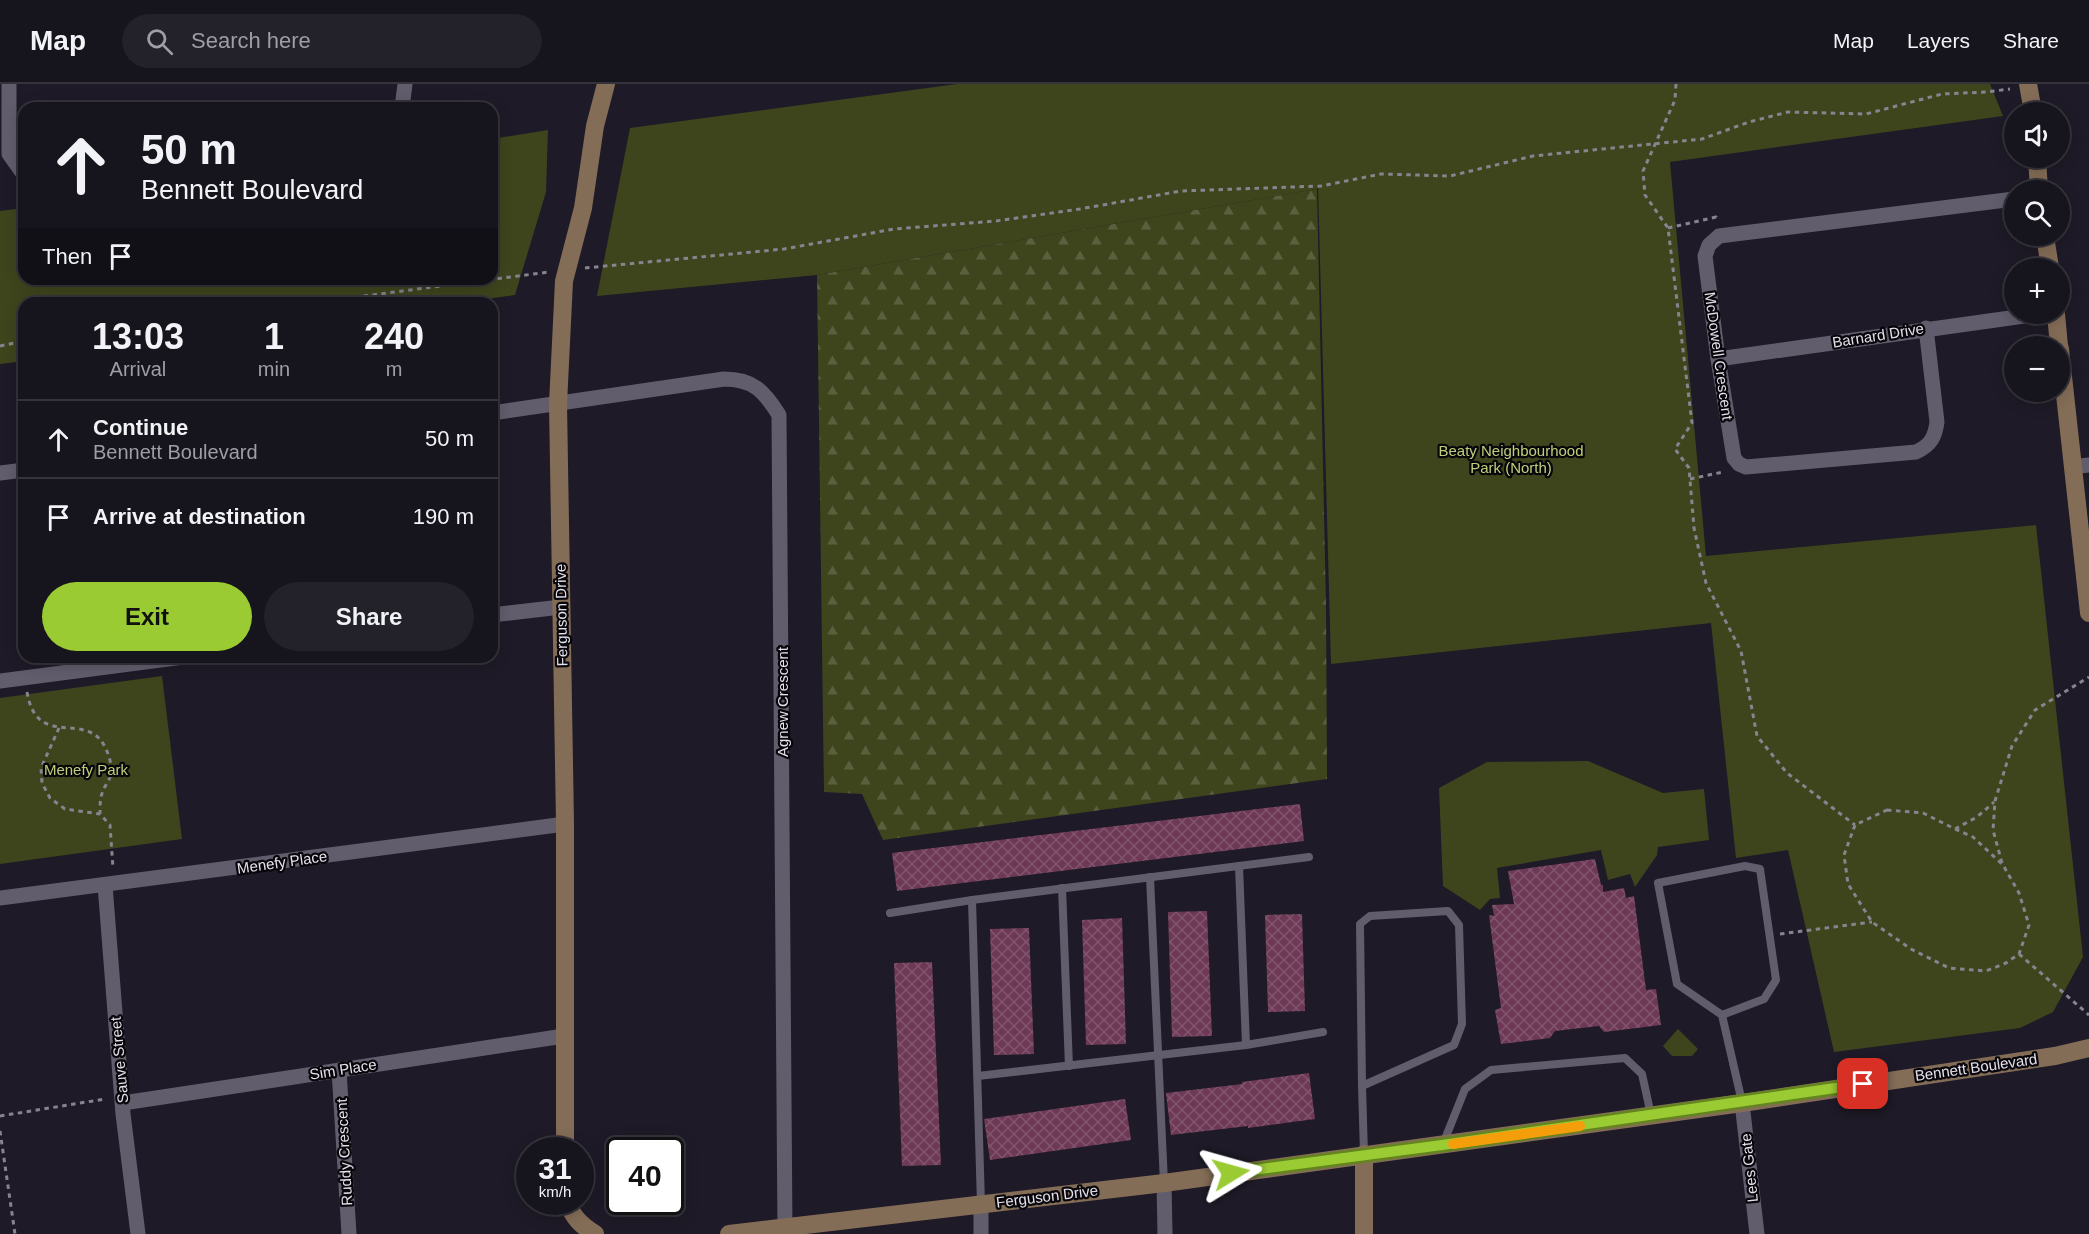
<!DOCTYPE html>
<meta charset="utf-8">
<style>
body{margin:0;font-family:Helvetica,sans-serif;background:#23212a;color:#f1f3f6;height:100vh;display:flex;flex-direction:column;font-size:22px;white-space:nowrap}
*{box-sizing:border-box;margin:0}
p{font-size:20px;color:#9e9ea4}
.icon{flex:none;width:33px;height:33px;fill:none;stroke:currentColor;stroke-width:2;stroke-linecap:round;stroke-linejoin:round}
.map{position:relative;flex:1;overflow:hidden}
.panel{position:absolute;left:18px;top:213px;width:480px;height:366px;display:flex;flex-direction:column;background:#16141d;border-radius:18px;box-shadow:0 3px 15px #0003,0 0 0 2px #35333b}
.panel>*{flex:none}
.hud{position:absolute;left:18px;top:18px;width:480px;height:183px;border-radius:18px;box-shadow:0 3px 15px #0003,0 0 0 2px #35333b;background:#16141d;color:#f1f3f6;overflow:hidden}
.tools{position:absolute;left:2004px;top:18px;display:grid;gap:12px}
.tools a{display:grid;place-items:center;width:66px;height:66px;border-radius:50%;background:#16141d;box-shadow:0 3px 15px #0003,0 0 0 2px #35333b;font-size:30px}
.speed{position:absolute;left:516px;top:1053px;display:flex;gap:12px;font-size:30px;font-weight:700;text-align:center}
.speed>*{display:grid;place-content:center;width:78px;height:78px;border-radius:50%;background:#16141d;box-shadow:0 3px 15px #0003,0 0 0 2px #35333b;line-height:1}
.speed small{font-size:15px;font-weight:400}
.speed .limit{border:3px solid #111;border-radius:9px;background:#fff;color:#111}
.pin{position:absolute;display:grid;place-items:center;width:51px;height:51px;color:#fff;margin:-26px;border-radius:12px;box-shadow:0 3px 9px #0006}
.me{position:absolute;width:66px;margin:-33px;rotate:82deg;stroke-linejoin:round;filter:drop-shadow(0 0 4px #0008)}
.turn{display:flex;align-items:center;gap:21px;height:126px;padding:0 24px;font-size:27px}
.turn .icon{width:78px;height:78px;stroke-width:2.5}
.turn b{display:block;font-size:42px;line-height:51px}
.then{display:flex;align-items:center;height:57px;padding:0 24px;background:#0003;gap:12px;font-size:22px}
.eta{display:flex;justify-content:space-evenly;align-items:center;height:102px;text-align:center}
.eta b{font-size:36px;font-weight:700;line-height:42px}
.button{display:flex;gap:12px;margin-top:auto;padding:12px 24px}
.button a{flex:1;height:69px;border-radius:36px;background:#9bcb33;color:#111;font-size:24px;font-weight:700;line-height:69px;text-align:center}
.button a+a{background:#23212a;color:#f1f3f6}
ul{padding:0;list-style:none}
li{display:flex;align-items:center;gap:18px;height:78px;padding:0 24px;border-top:2px solid #35333b}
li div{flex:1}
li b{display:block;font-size:22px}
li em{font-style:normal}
header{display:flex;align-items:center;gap:36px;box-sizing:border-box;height:84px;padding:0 30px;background:#16141d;border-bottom:2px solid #35333b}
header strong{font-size:28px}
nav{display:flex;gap:33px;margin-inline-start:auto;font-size:21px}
.search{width:420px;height:54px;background:#23212a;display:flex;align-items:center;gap:15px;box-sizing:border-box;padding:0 21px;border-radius:33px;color:#9e9ea4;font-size:22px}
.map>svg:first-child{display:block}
</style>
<header>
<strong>Map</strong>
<div class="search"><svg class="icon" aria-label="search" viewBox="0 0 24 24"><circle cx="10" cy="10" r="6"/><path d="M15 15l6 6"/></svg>Search here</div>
<nav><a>Map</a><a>Layers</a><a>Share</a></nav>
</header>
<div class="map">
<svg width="2089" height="1150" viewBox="0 0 2089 1150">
<defs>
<pattern id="forest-firs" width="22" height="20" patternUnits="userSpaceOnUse" patternTransform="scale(1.5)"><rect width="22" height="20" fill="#3e451d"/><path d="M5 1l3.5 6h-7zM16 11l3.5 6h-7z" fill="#5a603e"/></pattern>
<pattern id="building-cross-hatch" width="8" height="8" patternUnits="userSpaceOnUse" patternTransform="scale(1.5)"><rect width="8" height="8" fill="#6d3955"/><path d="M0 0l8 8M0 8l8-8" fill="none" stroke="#82556e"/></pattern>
</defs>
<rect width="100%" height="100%" fill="#1e1a27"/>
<g fill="#3e451d">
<path d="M957 0H1990L2003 32 1670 78 1706 472 2036 441 2083 873 2053 928 2020 944 1834 968 1788 766 1736 774 1711 539 1331 580 1318 102 1317 105 817 191 597 212 630 44Z"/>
<path d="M548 46 546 108 515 211 456 219H24V277L0 280V127L24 124V195H492V55Z"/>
<path d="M162 592 182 755 0 780V614Z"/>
<path d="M1588 677 1663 709 1704 705 1709 756 1658 763 1657 771 1635 803 1630 790 1608 796 1601 766 1497 784 1500 814 1490 815 1480 826 1443 802 1439 704 1487 678Z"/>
<path d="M1678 945 1698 965 1692 972H1672L1663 962Z"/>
</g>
<path fill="url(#forest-firs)" d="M1317 105 1326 521 1327 695 883 756 862 710 824 708 817 191Z"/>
<g fill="url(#building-cross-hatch)">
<path d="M1300 720 1304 757 897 807 892 769Z"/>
<path d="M1595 775 1601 801H1603V808L1624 804 1626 814 1634 812 1646 906 1656 905 1661 941 1604 948 1599 942 1555 947 1550 954 1501 960 1495 926 1501 924 1489 831 1494 832 1492 821 1514 820 1508 787Z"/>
<path d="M1207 827 1212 952 1172 953 1168 828Z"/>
<path d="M1302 830 1305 927 1268 928 1265 831Z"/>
<path d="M1122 834 1126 960 1086 961 1082 836Z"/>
<path d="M1029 844 1034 970 994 971 990 845Z"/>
<path d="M932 878 941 1081 902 1082 894 879Z"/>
<path d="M1309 989 1315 1035 1248 1044V1042L1171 1051 1166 1009 1242 1000V998Z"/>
<path d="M1125 1015 1131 1056 990 1076 984 1035Z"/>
</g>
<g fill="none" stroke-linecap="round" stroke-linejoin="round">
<g stroke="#87848f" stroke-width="3" stroke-dasharray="4.5 4.5" stroke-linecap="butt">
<path d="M1676 0 1675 16 1643 87 1645 111 1668 144 1692 339 1675 365 1689 384 1694 444 1706 499 1741 567 1757 652 1787 689 1855 741"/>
<path d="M1668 144 1716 133V135"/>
<path d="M585 184 784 165 894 145 996 137 1080 125 1181 107 1321 102 1381 90 1450 92 1533 72 1702 55 1749 38 1788 28 1866 30 1942 10 1986 8 2010 5"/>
<path d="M310 219 549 188"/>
<path d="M0 262 24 257"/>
<path d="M1690 395 1723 388"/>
<path d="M27 608C37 667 86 625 105 663 109 671 112 680 111 690 110 696 105 701 103 707 100 713 100 722 100 730L110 741 113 784"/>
<path d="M59 644 41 684 42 699 50 714 65 725 100 730"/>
<path d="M1887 726 1923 729 1955 745 1973 753 2003 781 2019 809 2029 841 2019 870 2006 879 1986 887 1949 884 1911 865 1872 838 1848 800 1844 771 1855 741Z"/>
<path d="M1955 745 1977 733 1994 718"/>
<path d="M2002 779 1993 746 1995 717 2012 662 2035 626 2089 593"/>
<path d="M1780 850 1872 838"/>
<path d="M2019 870 2089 931"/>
<path d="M0 1032 105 1015"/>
<path d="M0 1047 15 1150"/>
</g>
<g stroke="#625d6d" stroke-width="8">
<path d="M1239 782 1246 961"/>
<path d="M1150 793 1164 1099"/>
<path d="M1062 804 1069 982"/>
<path d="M972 816 981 1120"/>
<path d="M890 829 972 816 1309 773"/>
<path d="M1722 931 1764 915 1776 896 1760 785 1745 782 1658 799 1677 900 1722 931 1742 1018"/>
<path d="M978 992 1246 961 1323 948"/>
<path d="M1362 1002 1360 840 1370 832 1448 827 1459 841 1462 940 1454 961 1362 1002 1364 1070"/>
<path d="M1443 1060 1465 1005 1491 986 1625 974 1642 990 1651 1031"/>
</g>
<g stroke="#625d6d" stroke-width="15">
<path d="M9 0V70L24 91"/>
<path d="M402 24 405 0"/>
<path d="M1926 244 1937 338C1935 353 1931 361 1916 368L1746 383 1739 380 1734 374 1718 275 1705 172 1709 161 1719 152 2014 115"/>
<path d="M1718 275 2038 230"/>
<path d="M492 329 724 295C753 295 764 307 779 331L785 1150"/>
<path d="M2072 383 2089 381"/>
<path d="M0 389 24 386"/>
<path d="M492 531 561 523"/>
<path d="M0 597 183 573"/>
<path d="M105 801 123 1030 138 1150"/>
<path d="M0 814 565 740"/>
<path d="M339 986 349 1150"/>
<path d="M123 1019 564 952"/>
<path d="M1742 1019 1757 1150"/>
<path d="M1164 1099 1165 1150"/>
<path d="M981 1120V1150"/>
</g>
<g stroke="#846d57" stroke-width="18">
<path d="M2028 0 2033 28"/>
<path d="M2037 74 2039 106"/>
<path d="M2045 152 2050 184"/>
<path d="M2056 230 2059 262"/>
<path d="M2060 265 2089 529"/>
<path d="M565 1066V740L558 320 564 197 583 124 595 42 606 0"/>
<path d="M568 1118C572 1133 582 1142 595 1150"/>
<path d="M729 1150 1164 1099 1742 1019 2055 972 2089 964"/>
<path d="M1364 1150V1070"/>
</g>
</g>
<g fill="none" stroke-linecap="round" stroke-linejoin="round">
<defs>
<path id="route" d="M1231 1089 1442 1061 1863 1000"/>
</defs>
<use href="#route" stroke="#658421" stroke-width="15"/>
<use href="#route" stroke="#9bcb33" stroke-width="10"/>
<path stroke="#f59e0b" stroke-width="10" d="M1453 1060 1580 1042"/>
</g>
<g text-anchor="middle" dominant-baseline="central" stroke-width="4.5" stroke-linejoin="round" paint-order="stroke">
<g font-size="15" fill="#e3e1ea" stroke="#08060b">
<text transform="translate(1878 251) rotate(-9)">Barnard Drive</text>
<text transform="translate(1719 272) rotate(82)">McDowell Crescent</text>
<text transform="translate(561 531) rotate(-91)">Ferguson Drive</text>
<text transform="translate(782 618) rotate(-90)">Agnew Crescent</text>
<text transform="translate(282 778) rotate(-8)">Menefy Place</text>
<text transform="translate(119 976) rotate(-95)">Sauve Street</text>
<text transform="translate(1976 983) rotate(-8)">Bennett Boulevard</text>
<text transform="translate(343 985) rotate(-9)">Sim Place</text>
<text transform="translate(344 1068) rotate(-93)">Ruddy Crescent</text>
<text transform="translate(1749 1084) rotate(-96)">Lees Gate</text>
<text transform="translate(1047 1112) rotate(-7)">Ferguson Drive</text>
</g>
<g font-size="15" fill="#bfcf79" stroke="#08060b">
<text x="1511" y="366">Beaty Neighbourhood<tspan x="1511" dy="17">Park (North)</tspan></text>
<text x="86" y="685">Menefy Park</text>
</g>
</g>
</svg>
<div class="tools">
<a><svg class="icon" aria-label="sound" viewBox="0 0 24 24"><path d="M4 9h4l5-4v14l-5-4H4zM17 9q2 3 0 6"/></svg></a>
<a><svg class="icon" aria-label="search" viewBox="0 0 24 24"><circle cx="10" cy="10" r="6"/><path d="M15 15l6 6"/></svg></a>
<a>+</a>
<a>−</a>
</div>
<div class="speed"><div>31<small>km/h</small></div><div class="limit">40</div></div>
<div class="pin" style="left:1863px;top:1000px;background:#d93025"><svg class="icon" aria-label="arrive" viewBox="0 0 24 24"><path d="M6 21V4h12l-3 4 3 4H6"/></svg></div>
<svg class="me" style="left:1231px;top:1089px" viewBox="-20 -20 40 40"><path d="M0-17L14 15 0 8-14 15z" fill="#9bcb33" stroke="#fff" stroke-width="4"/></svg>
<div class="hud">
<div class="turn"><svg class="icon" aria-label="ahead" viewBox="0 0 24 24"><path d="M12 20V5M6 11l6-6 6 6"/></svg><div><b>50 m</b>Bennett Boulevard</div></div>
<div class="then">Then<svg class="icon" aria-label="arrive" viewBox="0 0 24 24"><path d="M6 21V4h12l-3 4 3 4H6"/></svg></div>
</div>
<section class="panel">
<div class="eta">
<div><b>13:03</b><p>Arrival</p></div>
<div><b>1</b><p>min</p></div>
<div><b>240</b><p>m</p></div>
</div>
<ul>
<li><svg class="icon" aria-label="ahead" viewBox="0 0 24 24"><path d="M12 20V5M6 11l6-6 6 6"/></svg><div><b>Continue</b><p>Bennett Boulevard</p></div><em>50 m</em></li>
<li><svg class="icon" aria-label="arrive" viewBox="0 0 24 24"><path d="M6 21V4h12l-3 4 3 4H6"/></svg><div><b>Arrive at destination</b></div><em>190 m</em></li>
</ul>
<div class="button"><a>Exit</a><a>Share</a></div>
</section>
</div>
